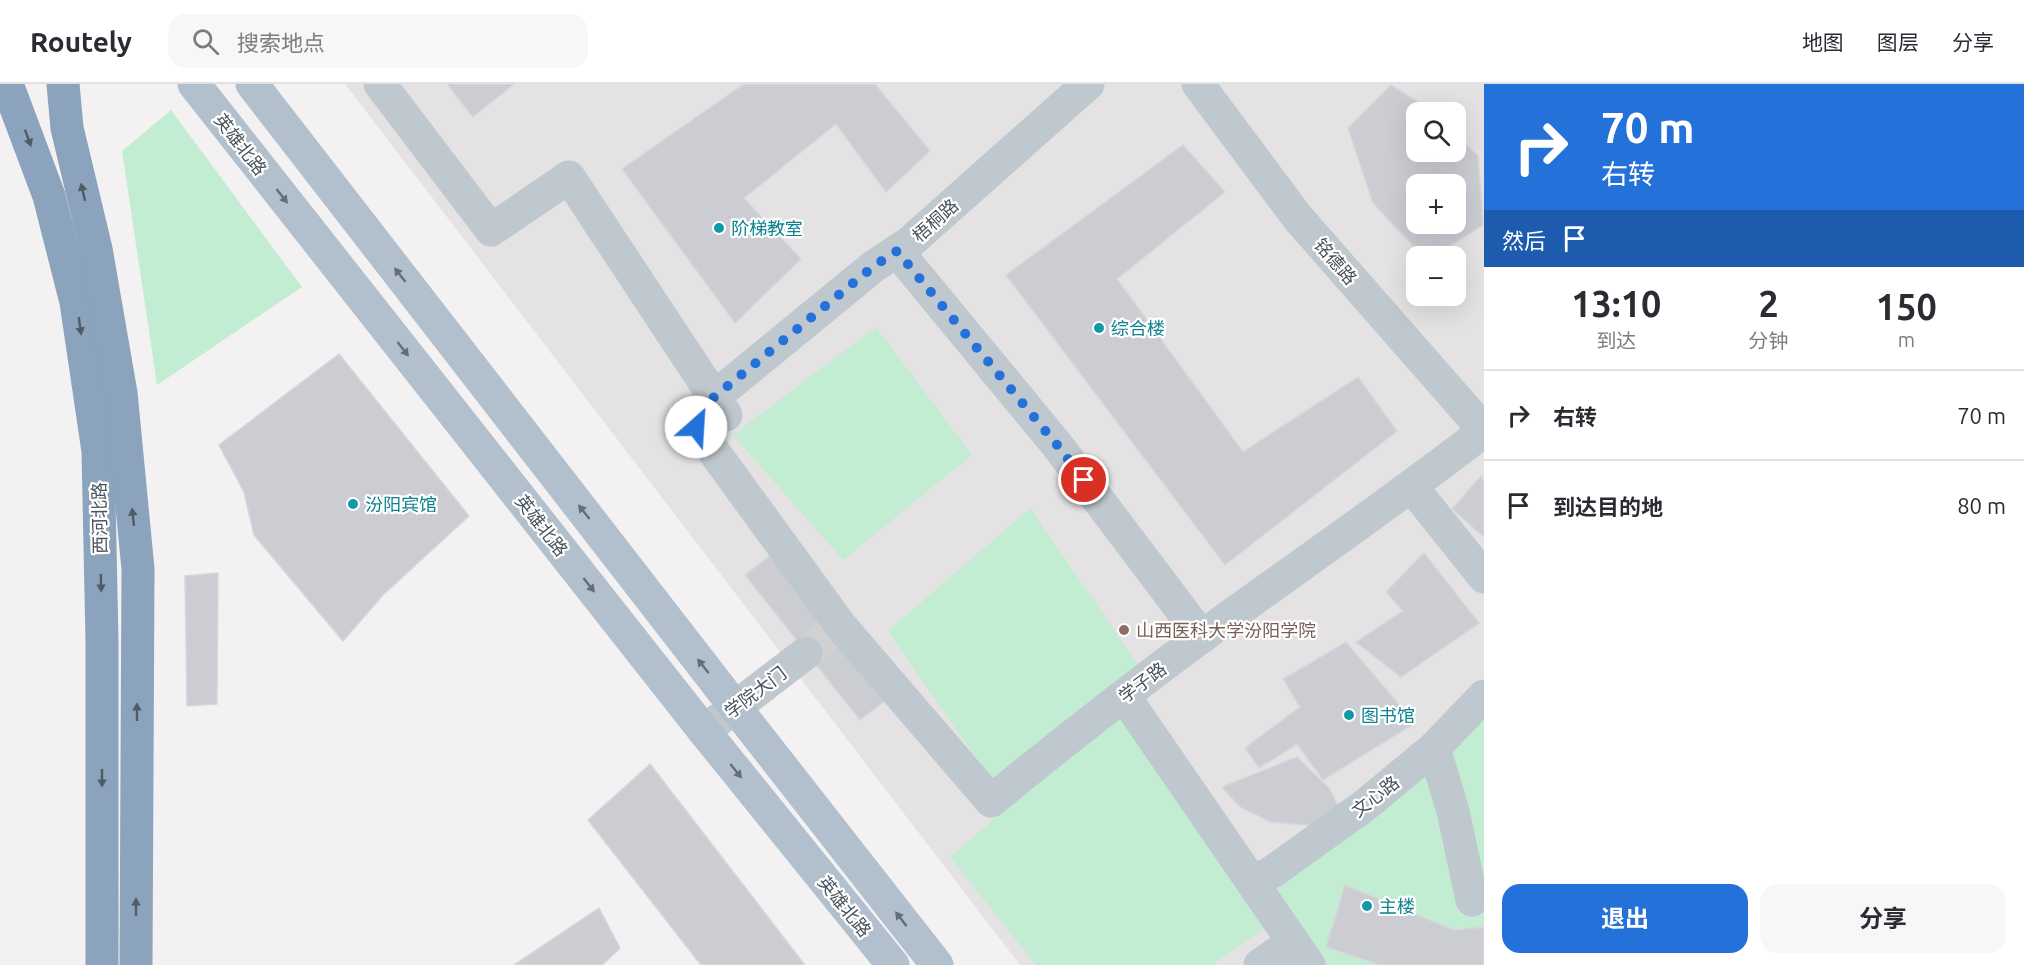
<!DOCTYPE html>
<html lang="zh">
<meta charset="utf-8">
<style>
body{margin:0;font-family:Ubuntu,"Noto Sans SC",sans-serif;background:#f7f7f7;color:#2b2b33;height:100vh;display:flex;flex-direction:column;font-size:22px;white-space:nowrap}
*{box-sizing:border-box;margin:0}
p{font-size:20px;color:#7c7c81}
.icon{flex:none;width:33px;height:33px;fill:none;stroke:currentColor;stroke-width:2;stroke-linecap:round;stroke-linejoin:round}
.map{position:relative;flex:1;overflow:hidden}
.details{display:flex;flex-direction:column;background:#fff;width:540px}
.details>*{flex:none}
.hud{background:#2472d9;color:#fff;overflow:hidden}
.tools{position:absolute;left:1406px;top:18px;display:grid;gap:12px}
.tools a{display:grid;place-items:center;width:60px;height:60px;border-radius:12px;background:#fff;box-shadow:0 6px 24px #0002;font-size:30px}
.pin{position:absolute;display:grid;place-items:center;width:51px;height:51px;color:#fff;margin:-26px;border:3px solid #fff;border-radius:50%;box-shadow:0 2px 6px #0007}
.me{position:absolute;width:66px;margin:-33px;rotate:26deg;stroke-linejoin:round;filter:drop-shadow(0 0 4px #0008)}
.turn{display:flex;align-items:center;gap:21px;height:126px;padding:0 18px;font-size:27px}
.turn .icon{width:78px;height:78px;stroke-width:2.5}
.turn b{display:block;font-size:42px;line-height:51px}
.then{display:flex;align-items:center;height:57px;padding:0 18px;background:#0003;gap:12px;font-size:22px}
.eta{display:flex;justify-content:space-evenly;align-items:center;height:102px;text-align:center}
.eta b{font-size:36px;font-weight:700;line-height:42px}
.button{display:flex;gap:12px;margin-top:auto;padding:12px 18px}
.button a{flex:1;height:69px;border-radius:18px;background:#2472d9;color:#fff;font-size:24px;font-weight:700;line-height:69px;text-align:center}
.button a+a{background:#f7f7f7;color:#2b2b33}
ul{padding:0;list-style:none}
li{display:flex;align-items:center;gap:18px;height:90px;padding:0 18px;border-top:2px solid #e1e1e2}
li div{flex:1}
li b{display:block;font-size:22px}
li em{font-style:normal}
header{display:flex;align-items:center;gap:36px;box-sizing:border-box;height:84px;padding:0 30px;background:#fff;border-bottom:2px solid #e1e1e2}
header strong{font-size:28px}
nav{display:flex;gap:33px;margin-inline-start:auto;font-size:21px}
.search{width:420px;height:54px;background:#f7f7f7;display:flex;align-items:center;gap:15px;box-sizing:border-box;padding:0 21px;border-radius:18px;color:#7c7c81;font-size:22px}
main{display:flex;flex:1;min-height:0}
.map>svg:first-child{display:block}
</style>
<header>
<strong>Routely</strong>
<div class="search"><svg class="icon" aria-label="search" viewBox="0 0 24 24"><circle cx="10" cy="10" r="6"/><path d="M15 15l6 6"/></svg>搜索地点</div>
<nav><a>地图</a><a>图层</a><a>分享</a></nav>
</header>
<main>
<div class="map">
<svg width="1484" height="881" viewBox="0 0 1484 881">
<rect width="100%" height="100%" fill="#f3f1f1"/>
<path fill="#e4e2e2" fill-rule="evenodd" d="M345 0H1484V881H1020ZM1416 28H1455V68H1416ZM1416 100H1455V140H1416ZM1416 172H1455V212H1416Z"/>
<g fill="#c2edd3">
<path d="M171 26 302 203 157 301 122 67Z"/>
<path d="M876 243 972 371 843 476 733 351Z"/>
<path d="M1030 424 1141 585 994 700 888 547Z"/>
<path d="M1484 604V881H1322L1274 803Z"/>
<path d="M1116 629 1272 838 1212 881H1036L950 773Z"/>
</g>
<g fill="#cbcdd3" stroke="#d5d7db" stroke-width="1.5" fill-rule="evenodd">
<path d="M447 0H514L473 33Z"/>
<path d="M744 0H875L930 67 886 108 836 40 744 114 801 175 735 239 622 85Z"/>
<path d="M1391 1 1434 28H1416V68H1455V50L1478 72 1483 141 1434 172H1423L1373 119 1348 44ZM1416 100H1455V140H1416Z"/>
<path d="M1183 61 1225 108 1117 195 1243 368 1358 293 1397 347 1225 481 1006 191Z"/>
<path d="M339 270 469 432 383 511 343 557 254 451 244 408 219 361Z"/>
<path d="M1481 392 1484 396V453L1452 425Z"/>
<path d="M1424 469 1479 539 1401 593 1356 558 1403 527 1386 508Z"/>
<path d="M772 470 887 615 860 636 745 491Z"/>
<path d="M218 489 217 620 187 622 185 492Z"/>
<path d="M1346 558 1415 639 1323 696 1297 660 1259 684 1245 664 1300 623 1283 595Z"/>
<path d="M1297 673 1330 705 1341 728 1320 742 1271 738 1240 723 1222 703Z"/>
<path d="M650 680 805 881H701L588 736Z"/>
<path d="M1345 801 1454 846 1484 843V881H1380L1326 863Z"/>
<path d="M599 824 620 864 602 881H514Z"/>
</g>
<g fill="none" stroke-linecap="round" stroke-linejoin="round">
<path stroke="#d1d1d3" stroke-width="33" stroke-dasharray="33 16" stroke-linecap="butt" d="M806 569 840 541"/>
<g stroke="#bfc8ce" stroke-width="33">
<path d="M380 0 491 146 569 93 726 331"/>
<path d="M1088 0 909 159 874 182 702 323 696 343 840 541 991 717C1063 658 1136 601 1211 546 1302 480 1395 416 1484 347"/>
<path d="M1198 0 1298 134 1484 346"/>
<path d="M897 167 1057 361 1202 553"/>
<path d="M1412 403 1484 493"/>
<path d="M1124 612 1309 881"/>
<path d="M704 647 806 569"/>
<path d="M1434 664 1453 727 1472 816"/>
<path d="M1253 798 1272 788 1364 722 1434 664 1484 612"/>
<path d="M1260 881 1293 858"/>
</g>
<g stroke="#b2c0cd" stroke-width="33">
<path d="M194 0 704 647 893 881"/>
<path d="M252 0 735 623 937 881"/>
</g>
<g stroke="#8ba3bc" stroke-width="33">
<path d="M7 0 49 112 76 218 98 367 102 557V881"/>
<path d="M63 0 67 44 96 165 121 309 138 485 136 881"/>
</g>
</g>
<defs><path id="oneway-solid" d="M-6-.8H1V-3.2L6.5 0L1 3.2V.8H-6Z" transform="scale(1.5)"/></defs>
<g fill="#505b66">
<use href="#oneway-solid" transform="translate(28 54) rotate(70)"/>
<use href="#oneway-solid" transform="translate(83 108) rotate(-103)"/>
<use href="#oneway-solid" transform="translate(80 242) rotate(82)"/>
<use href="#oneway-solid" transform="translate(133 433) rotate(-96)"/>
<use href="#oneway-solid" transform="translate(101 499) rotate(89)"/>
<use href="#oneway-solid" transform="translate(137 628) rotate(-90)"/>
<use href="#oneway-solid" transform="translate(102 694) rotate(90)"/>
<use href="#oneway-solid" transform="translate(136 823) rotate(-90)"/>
</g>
<g fill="#636e79">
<use href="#oneway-solid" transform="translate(282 112) rotate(52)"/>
<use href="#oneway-solid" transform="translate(400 191) rotate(-128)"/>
<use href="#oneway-solid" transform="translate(403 265) rotate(52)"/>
<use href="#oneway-solid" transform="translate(584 428) rotate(-128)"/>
<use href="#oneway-solid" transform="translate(589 501) rotate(52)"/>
<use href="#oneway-solid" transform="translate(703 582) rotate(-128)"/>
<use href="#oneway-solid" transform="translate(736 687) rotate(51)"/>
<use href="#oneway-solid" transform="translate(901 835) rotate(-128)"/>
</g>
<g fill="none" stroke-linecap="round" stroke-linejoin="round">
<path stroke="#2472d9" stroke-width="10" stroke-dasharray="0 18" d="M696 343 702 323 874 182 897 167 1057 361 1084 396"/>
</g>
<g fill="#0f9aa8" stroke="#fff" stroke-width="2">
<circle cx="719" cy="144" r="6"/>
<circle cx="1099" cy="244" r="6"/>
<circle cx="353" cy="420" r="6"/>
<circle cx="1349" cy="631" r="6"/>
<circle cx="1367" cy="822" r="6"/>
</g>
<circle fill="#8d6e63" stroke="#fff" stroke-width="2" cx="1124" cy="546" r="6"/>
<g text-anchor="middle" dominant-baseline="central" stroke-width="4.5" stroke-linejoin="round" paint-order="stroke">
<g font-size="18" fill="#49535d" stroke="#fff">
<text transform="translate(241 60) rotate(52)">英雄北路</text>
<text transform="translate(935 136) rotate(-42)">梧桐路</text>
<text transform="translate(1336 177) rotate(49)">铭德路</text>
<text transform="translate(99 434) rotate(-91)">西河北路</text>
<text transform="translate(542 441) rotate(52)">英雄北路</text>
<text transform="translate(1142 598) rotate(-37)">学子路</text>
<text transform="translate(755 608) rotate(-37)">学院大门</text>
<text transform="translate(1375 712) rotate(-38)">文心路</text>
<text transform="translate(845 822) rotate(51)">英雄北路</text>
</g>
<g font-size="18" fill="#0d838f" stroke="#fff" text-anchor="start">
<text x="731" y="144">阶梯教室</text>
<text x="1111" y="244">综合楼</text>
<text x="365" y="420">汾阳宾馆</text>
<text x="1361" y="631">图书馆</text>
<text x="1379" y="822">主楼</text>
</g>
<g font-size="18" fill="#785e54" stroke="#fff" text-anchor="start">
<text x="1136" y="546">山西医科大学汾阳学院</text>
</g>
</g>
</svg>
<div class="tools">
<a><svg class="icon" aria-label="search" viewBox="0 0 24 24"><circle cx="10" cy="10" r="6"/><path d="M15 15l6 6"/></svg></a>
<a>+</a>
<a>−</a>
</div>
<div class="pin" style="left:1084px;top:396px;background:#d93025"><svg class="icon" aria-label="arrive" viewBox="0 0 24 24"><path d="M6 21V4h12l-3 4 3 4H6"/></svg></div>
<svg class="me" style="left:696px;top:343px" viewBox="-20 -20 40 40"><circle r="19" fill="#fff"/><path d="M0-13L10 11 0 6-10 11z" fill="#2472d9"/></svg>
</div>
<section class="details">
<div class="hud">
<div class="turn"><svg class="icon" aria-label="right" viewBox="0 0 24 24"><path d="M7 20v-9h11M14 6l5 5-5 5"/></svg><div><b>70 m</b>右转</div></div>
<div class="then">然后<svg class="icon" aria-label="arrive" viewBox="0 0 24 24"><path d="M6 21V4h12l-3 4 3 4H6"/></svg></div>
</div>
<div class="eta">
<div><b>13:10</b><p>到达</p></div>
<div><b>2</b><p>分钟</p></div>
<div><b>150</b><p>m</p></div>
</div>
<ul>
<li><svg class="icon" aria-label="right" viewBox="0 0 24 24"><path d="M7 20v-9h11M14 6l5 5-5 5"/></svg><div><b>右转</b></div><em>70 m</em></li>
<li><svg class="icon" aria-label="arrive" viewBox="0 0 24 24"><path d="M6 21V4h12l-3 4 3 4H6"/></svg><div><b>到达目的地</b></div><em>80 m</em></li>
</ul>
<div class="button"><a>退出</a><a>分享</a></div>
</section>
</main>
